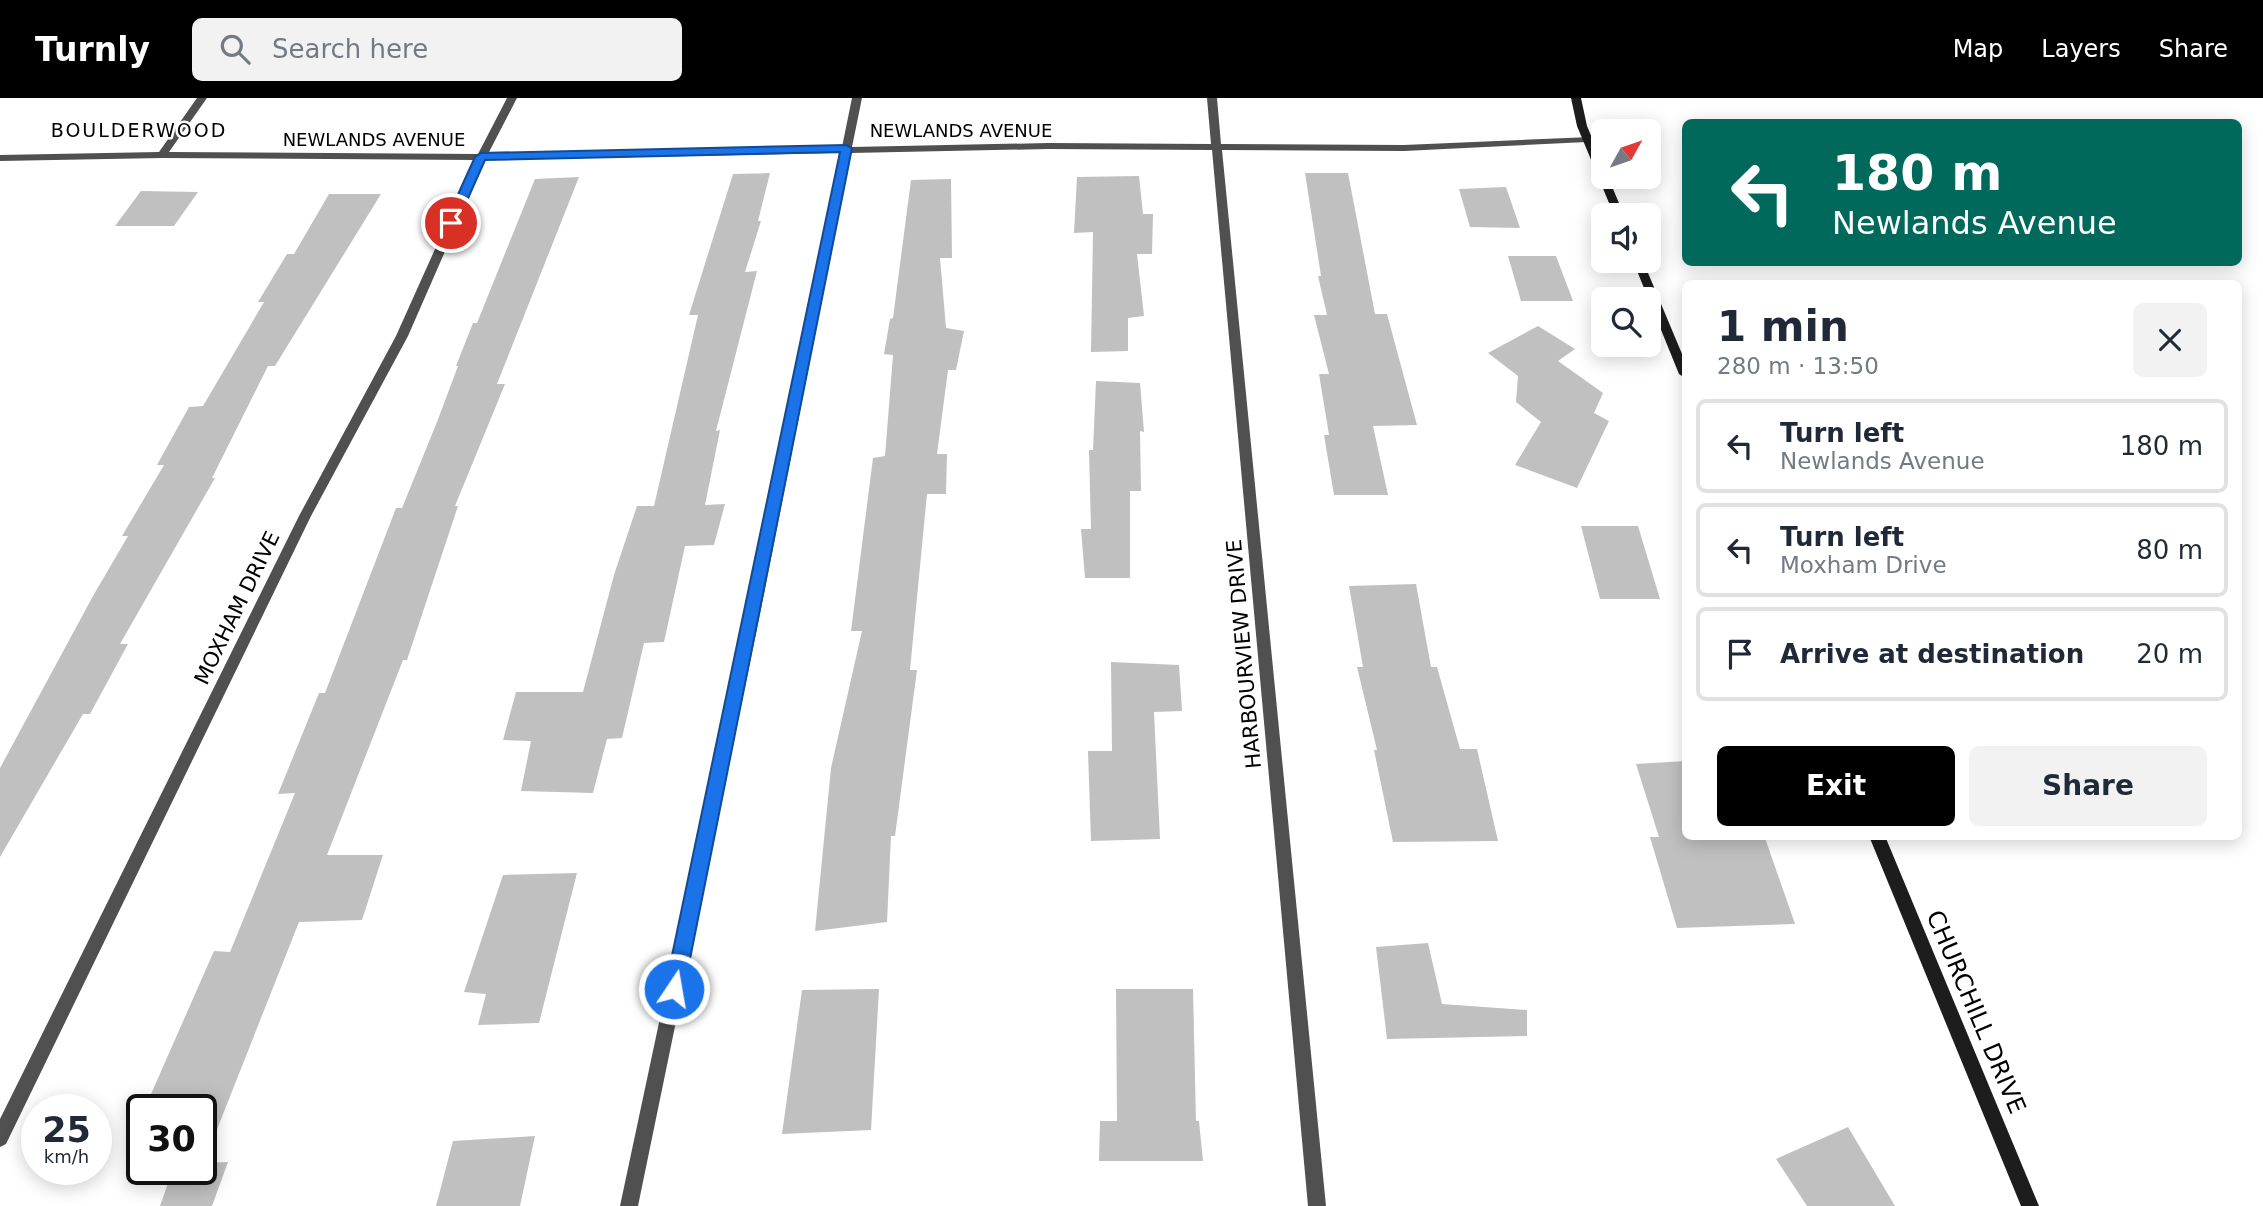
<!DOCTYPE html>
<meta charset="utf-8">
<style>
body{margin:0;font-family:"DejaVu Sans",sans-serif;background:#f2f2f3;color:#1f2937;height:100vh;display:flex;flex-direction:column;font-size:26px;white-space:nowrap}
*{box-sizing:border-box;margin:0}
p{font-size:23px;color:#747a83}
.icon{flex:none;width:38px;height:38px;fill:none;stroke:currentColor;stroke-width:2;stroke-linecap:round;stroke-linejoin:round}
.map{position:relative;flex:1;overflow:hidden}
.side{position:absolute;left:1682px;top:182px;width:560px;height:560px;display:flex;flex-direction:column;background:#fff;border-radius:10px;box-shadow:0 4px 18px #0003}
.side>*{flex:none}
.hud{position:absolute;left:1682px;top:21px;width:560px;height:147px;border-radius:10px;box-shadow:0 4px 18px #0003;background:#00695c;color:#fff;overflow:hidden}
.needle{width:46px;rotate:50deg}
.tools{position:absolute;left:1591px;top:21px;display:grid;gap:14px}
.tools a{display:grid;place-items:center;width:70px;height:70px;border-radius:10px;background:#fff;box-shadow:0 4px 18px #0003;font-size:35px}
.speed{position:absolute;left:21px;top:996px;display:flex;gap:14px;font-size:35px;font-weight:700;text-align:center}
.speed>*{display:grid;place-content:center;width:91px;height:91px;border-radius:50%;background:#fff;box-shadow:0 4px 18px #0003;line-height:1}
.speed small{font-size:18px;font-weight:400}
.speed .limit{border:4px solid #111;border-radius:10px;background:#fff;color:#111}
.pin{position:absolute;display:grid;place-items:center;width:60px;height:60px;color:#fff;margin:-30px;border:4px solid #fff;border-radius:50%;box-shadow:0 2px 7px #0007}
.me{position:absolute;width:77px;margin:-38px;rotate:12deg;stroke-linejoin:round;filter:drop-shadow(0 0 5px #0008)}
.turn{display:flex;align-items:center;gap:24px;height:147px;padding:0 35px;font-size:32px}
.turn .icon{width:91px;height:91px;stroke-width:2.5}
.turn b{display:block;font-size:49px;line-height:60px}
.round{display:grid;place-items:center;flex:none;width:74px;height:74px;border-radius:10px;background:#f2f2f3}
.overview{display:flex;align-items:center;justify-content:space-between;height:119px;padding:0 35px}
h1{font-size:42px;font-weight:700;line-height:52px}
.button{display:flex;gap:14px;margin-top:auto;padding:14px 35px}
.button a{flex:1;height:80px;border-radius:10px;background:#000;color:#fff;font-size:28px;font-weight:700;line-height:80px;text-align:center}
.button a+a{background:#f2f2f3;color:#1f2937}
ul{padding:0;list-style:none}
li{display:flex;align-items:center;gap:21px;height:94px;margin:0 14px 10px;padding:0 21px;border:4px solid #e0e1e3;border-radius:10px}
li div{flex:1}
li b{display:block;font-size:26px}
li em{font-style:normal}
header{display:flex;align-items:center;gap:42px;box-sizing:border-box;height:98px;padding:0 35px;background:#000;color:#fff}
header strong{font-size:33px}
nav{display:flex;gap:38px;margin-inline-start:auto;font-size:24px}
.search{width:490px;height:63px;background:#f2f2f3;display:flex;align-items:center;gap:18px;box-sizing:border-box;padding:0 24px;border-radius:10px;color:#747a83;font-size:26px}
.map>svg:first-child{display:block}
</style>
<header>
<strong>Turnly</strong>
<div class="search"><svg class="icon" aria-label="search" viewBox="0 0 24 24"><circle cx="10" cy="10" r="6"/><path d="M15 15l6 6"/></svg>Search here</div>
<nav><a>Map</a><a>Layers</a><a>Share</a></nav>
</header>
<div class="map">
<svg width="2263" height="1108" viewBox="0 0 2263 1108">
<rect width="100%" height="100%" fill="#fff"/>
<g fill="#c0c0c0">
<path d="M770 75 758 123H761L745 174 757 173 716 333 720 332 705 407 725 406 714 447 685 448 664 544 644 545 622 640 607 641 593 695 521 693 531 643 503 642 516 594H583L614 477 637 408H654L698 217H689L733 76Z"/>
<path d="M1305 75H1348L1375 216H1387L1417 327 1373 328 1388 397H1334L1324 337H1329L1319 276H1329L1314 217H1327L1318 178H1321Z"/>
<path d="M1139 78 1143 116H1153L1152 156H1137L1144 218 1128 220V253L1091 254 1093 134 1074 135 1077 79Z"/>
<path d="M579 79 497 286H505L455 408H458L407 562H403L327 757H383L362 822 299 824 212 1044H201V1012H144L214 853 230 854 295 695 278 696 319 595H325L396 410H402L437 324 458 268H456L473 225H477L535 81Z"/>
<path d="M951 81 952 160H940L946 230 964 233 956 272H948L937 356H947L946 396H927L910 572H917L895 738H891L887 824 815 833 831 670 862 533H851L873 360 885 358 893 257 884 256 890 221 893 220 911 82Z"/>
<path d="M1506 89 1520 130 1470 129 1459 91Z"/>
<path d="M141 93 198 94 174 128H115Z"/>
<path d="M329 96H381L275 268H268L212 380H215L120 546H128L90 616H83L0 759V670L93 498 128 438H122L164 367H157L189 309 203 308 264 204H258L287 156H294Z"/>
<path d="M1508 158H1556L1573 203H1521Z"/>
<path d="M1538 228 1575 251 1558 263 1603 295 1594 315 1609 323 1577 390 1515 367 1541 324 1516 304 1518 278 1488 255Z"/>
<path d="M1096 283 1140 285 1144 334 1140 333 1141 393H1130V480H1085L1081 431H1091L1089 352H1093Z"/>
<path d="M1581 428H1638L1660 501H1600Z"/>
<path d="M1416 486 1431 569H1437L1460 651H1477L1498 743 1393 744 1374 652H1377L1357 569H1363L1349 488Z"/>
<path d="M1111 564 1179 567 1182 613 1154 614 1160 741 1091 743 1088 653H1112Z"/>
<path d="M1685 663V739L1765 740 1795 826 1677 830 1650 739H1659L1636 666Z"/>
<path d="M577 775 539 925 478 927 486 896 464 894 503 777Z"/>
<path d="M1428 845 1442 906 1527 912V938L1387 941 1376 849Z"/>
<path d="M879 891 871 1032 782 1036 802 892Z"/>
<path d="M1116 891H1193L1196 1023H1199L1203 1063H1099L1100 1023H1117Z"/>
<path d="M1848 1029 1895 1108H1807L1776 1061Z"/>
<path d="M535 1038 520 1108H436L453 1043Z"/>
<path d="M228 1064 212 1108H160L173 1071H201V1065Z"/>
</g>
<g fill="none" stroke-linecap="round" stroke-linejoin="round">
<path fill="#505050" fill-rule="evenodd" d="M197 0H207L169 54 478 56 507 0H517L488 56 842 49 852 0H862L852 49 1048 45 1211 46 1207 0H1217L1221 46 1404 47 1591 39 1592 41 1587 44 1404 53 1222 52 1326 1108H1308L1212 52 1048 51 851 55 761 511 638 1108H620L747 511 841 55 485 62 408 238 311 418 6 1046 0 1049V1021L299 418 396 238 475 62 162 60 0 63V57L159 54Z"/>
<g fill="#1d1d1d" fill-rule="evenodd">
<path d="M1571 0H1581L1587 28 1603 66V79H1608L1624 117H1614L1577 28Z"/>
<path d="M1633 163H1643L1685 263V280L1679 276Z"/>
<path d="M1869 738H1885L2039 1108H2021Z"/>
</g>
</g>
<path fill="#1a73e8" stroke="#114b97" stroke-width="2" d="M846 47 852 50 684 891 681 897 674 900 668 897 665 891 840 54 485 62 457 125 451 129 445 125 475 59 481 55Z"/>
<g text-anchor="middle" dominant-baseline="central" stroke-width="5" stroke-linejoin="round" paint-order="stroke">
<g font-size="18" fill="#000" stroke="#fff">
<text x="961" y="32">NEWLANDS AVENUE</text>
<text x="374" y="41">NEWLANDS AVENUE</text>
</g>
<g font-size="19" letter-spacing="2" fill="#000" stroke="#fff">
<text x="139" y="32">BOULDERWOOD</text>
</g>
<g font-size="21" fill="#000" stroke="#fff">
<text transform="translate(237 510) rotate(-64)">MOXHAM DRIVE</text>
<text transform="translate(1244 556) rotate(-95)">HARBOURVIEW DRIVE</text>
</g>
<g font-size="24" fill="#000" stroke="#fff">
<text transform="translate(1976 914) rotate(67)">CHURCHILL DRIVE</text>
</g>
</g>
</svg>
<div class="tools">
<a><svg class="needle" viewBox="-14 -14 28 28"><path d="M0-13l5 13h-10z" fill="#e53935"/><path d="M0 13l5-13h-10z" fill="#747a83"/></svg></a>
<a><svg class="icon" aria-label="sound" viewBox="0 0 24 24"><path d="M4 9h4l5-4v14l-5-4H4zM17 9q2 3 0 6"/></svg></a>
<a><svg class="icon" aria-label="search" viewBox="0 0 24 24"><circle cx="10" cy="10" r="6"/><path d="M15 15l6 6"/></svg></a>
</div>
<div class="speed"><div>25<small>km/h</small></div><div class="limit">30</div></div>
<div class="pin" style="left:451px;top:125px;background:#d93025"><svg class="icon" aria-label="arrive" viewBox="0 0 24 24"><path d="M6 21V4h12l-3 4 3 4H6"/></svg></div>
<svg class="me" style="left:674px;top:891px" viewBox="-20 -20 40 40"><circle r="17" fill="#1a73e8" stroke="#fff" stroke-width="3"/><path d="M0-11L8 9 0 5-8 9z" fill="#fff"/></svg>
<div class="hud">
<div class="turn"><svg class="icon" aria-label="left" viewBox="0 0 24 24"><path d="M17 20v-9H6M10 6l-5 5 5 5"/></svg><div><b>180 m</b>Newlands Avenue</div></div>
</div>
<section class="side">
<div class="overview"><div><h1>1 min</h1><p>280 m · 13:50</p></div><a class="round"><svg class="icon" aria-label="close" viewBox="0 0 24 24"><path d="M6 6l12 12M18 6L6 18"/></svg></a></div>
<ul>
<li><svg class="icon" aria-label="left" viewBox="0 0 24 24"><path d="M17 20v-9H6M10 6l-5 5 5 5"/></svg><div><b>Turn left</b><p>Newlands Avenue</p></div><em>180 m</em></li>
<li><svg class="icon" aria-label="left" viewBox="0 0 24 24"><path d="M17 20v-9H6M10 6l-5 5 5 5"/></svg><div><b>Turn left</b><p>Moxham Drive</p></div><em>80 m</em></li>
<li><svg class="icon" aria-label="arrive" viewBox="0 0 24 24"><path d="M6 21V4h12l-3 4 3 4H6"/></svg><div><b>Arrive at destination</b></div><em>20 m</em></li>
</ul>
<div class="button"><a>Exit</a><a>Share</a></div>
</section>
</div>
